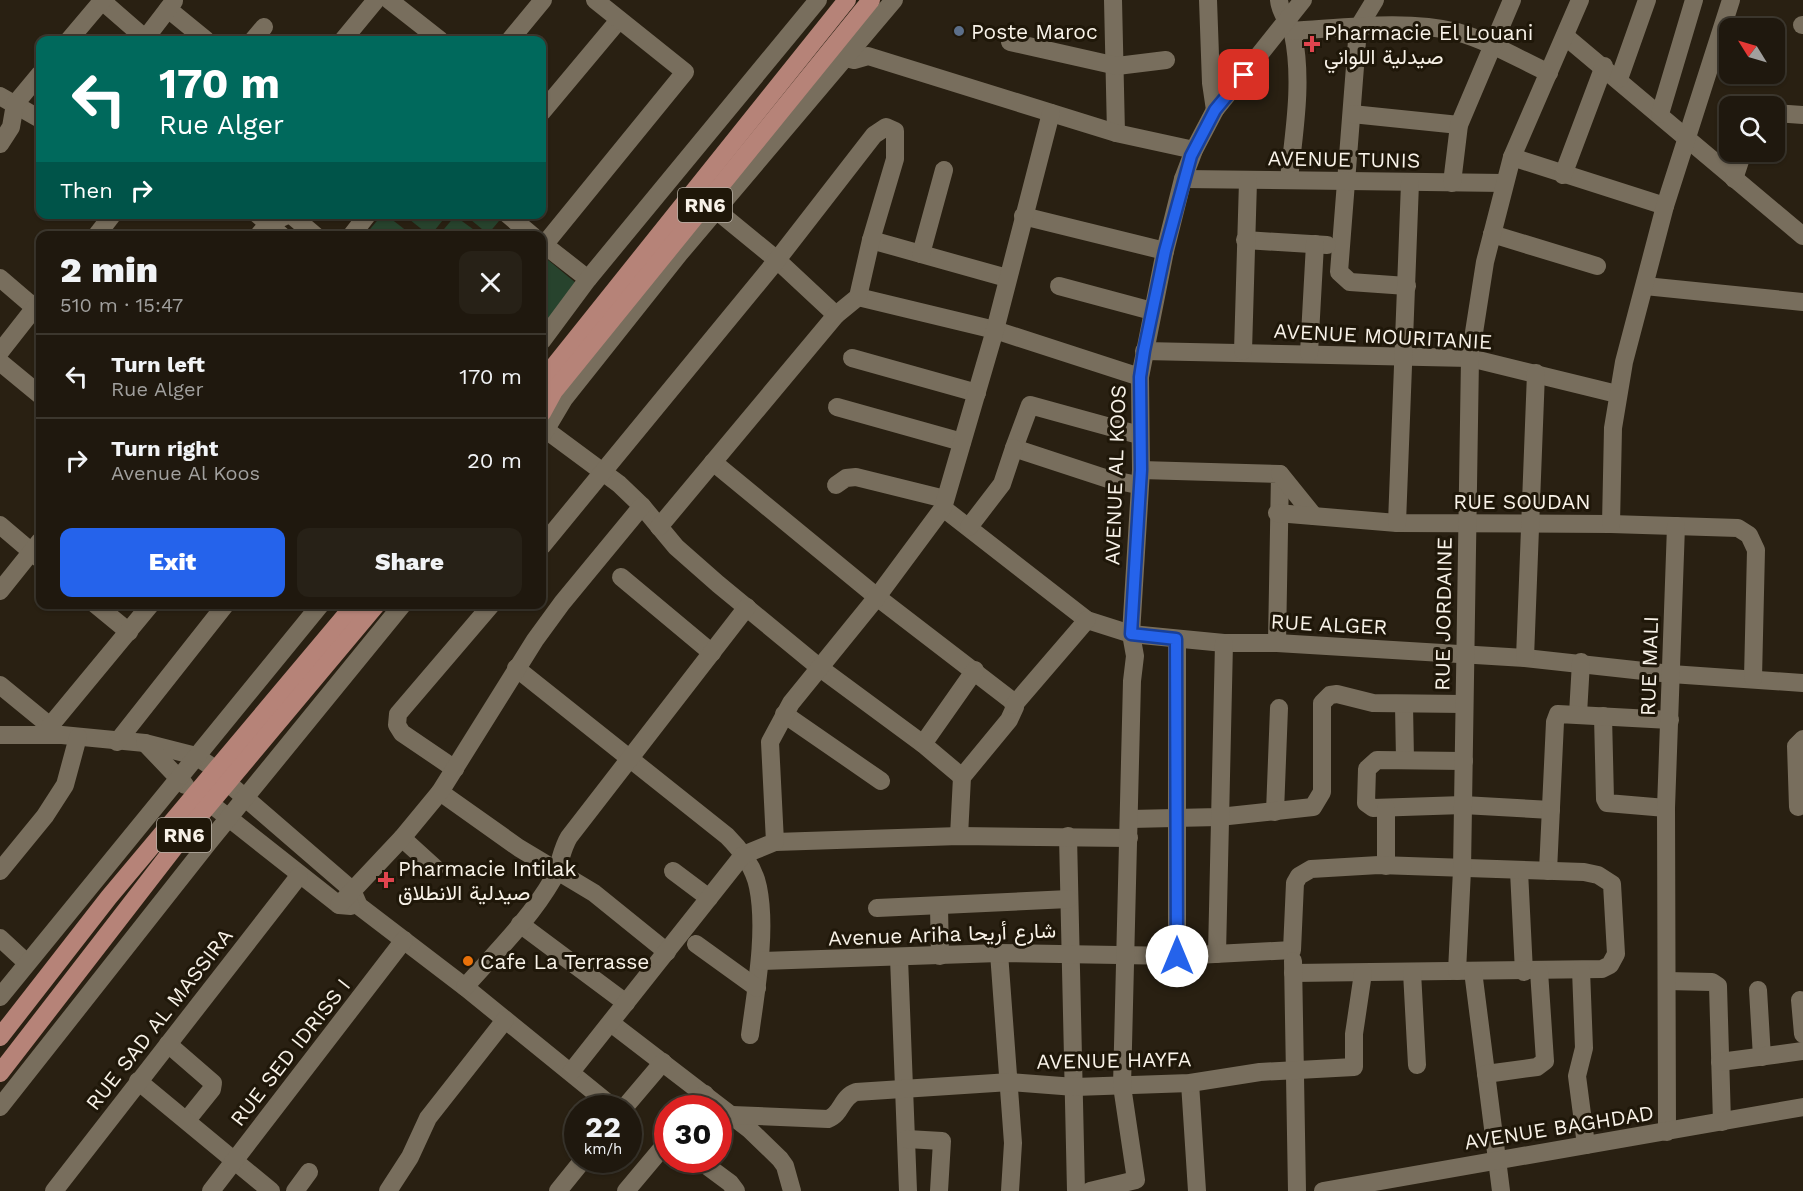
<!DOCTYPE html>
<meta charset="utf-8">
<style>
body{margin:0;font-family:"Work Sans",Vazirmatn,sans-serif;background:#272117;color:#f1f3f6;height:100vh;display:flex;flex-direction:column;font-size:22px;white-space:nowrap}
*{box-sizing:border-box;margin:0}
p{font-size:20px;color:#a1a09e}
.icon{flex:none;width:33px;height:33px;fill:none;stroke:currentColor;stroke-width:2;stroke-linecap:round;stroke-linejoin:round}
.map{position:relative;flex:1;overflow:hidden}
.panel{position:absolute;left:36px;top:231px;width:510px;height:378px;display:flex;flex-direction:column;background:#1f180e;border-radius:12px;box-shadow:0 2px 4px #0004,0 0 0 2px #3c372e}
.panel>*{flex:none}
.top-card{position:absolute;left:36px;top:36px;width:510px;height:183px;border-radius:12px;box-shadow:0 2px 4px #0004,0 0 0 2px #3c372e;background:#00695c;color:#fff;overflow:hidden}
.needle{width:39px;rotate:307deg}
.tools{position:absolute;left:1719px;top:18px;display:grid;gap:12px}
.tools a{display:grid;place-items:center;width:66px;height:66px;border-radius:12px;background:#1f180e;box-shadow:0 2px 4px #0004,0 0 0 2px #3c372e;font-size:30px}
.speed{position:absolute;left:564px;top:1095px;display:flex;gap:12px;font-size:30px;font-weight:700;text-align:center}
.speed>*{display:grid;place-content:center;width:78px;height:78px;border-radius:50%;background:#1f180e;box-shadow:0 2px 4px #0004,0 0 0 2px #3c372e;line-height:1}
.speed small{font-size:15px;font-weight:400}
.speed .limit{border:9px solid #d22;background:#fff;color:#111}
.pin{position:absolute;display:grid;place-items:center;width:51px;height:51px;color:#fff;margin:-26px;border-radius:12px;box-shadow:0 3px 9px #0006}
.me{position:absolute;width:66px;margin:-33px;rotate:0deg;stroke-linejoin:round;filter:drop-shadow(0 0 4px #0008)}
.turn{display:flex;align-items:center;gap:21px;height:126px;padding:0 24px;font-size:27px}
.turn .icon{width:78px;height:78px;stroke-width:2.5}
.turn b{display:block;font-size:42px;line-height:51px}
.then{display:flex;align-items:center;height:57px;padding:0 24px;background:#0003;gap:12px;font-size:22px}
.round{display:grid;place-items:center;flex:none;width:63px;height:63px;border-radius:12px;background:#272117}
.overview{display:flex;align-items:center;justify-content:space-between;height:102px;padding:0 24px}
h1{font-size:36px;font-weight:800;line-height:45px}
.action{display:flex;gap:12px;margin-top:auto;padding:12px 24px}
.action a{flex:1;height:69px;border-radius:12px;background:#2563eb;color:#fff;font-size:24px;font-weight:800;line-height:69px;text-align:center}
.action a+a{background:#272117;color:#f1f3f6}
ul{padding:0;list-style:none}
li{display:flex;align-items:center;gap:18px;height:84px;padding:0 24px;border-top:2px solid #3c372e}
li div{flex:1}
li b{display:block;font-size:22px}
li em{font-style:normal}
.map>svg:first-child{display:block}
</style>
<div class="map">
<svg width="1803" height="1191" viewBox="0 0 1803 1191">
<rect width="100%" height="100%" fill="#292012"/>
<g fill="#27432d">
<path d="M382 215H386L412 235H365Z"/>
<path d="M404 215H447L430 236Z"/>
<path d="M465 215H491L499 221 488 234Z"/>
<path d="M455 216 481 235H439Z"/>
<path d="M542 255 576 283 542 327Z"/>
</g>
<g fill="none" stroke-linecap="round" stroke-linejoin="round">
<g stroke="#786e5d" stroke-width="18">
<path d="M101 0 147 40"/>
<path d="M389 0 440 40"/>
<path d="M1113 0 1116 133"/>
<path d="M1208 0 1211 83 1215 110"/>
<path d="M1279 0C1280 14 1290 22 1293 34 1303 81 1294 132 1289 179"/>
<path d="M1375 0 1358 28 1339 272 1350 282 1407 286"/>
<path d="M168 9 206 40"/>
<path d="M1802 25H1803"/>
<path d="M1292 31C1343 28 1407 19 1457 32 1489 41 1519 59 1549 73"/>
<path d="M1565 36 1803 236"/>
<path d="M145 39 174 1"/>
<path d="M69 40 102 1"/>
<path d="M253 40 264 27"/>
<path d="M343 40 376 0"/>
<path d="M510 40 543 0"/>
<path d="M1010 42 1117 66 1166 60"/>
<path d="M838 56 854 60 868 56 1116 133 1194 150"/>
<path d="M1619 79 1647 0"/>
<path d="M0 96 40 119"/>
<path d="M542 112 619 20"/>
<path d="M1774 113 1803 115"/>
<path d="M1352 114 1459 125"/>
<path d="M1660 114 1694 0"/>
<path d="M0 144 11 127 15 104 40 74"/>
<path d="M1512 157 1665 206"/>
<path d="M1563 175 1604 66"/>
<path d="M1183 179 1504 183"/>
<path d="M1734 179 1743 152"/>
<path d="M1452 183 1459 125 1512 0"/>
<path d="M716 210 777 260 836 315"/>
<path d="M257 214 282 236"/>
<path d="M290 214 316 236"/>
<path d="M507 214 533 236"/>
<path d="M1023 216 1165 251"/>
<path d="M1492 234 1597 266"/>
<path d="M96 236 113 214"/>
<path d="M258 236 268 224 289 214"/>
<path d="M351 236 368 214"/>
<path d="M871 240 1007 278"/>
<path d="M1245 240 1327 245"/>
<path d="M542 243 588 279"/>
<path d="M544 245 685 72 595 0"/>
<path d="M921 254 944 170"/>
<path d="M0 278 35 308"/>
<path d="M1059 286 1152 311"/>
<path d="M1645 286 1803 302"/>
<path d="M858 297 995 330 1140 377"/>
<path d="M542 341 588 279 818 0"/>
<path d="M1144 351 1470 358 1617 394"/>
<path d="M1243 351 1248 181"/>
<path d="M0 352 40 301"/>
<path d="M1309 353 1315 244"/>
<path d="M852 358 977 393"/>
<path d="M0 362 40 395"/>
<path d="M837 407 962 442"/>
<path d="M542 427 619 484 642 506 676 547 718 584 820 668 923 744 962 777"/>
<path d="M542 436 564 399 680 253 894 0"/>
<path d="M713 462 877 597 1011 700 1015 707 1009 720 962 777 959 836"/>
<path d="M1141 470 1280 474 1277 643"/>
<path d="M1280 474 1314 516"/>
<path d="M836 485 846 478 856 477 945 499"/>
<path d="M1138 485 1108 479 1014 448 1030 405 1139 435"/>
<path d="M943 508 1087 620 1131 634 1224 643H1277L1525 658 1671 674 1803 683"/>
<path d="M1277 513 1397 523 1611 524 1738 528 1749 535 1756 550 1753 678"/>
<path d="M1397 523 1410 183"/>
<path d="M1611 524 1613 428 1624 362 1665 206 1731 0"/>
<path d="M0 525 40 559"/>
<path d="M969 527 1002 484 1014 448"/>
<path d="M542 546 777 260 874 135 886 127 895 131V159L871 240 858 297 836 315 659 527"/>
<path d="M621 577 712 653"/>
<path d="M0 591 40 541"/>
<path d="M95 604 129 632"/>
<path d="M1177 639V956"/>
<path d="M1525 658 1536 373"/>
<path d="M516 668 727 836C741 850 754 867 758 887 767 931 756 990 750 1035"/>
<path d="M0 685 50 726 52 735"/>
<path d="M1014 705 1087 620"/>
<path d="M1404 705 1405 760"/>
<path d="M784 714 881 781"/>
<path d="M1578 714 1581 662"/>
<path d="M1603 716 1605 799 1607 803 1666 808"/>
<path d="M50 726 151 604"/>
<path d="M0 735H62L145 743 196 756 215 769"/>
<path d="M117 742 226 604"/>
<path d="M145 743 185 785"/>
<path d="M923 744 975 670"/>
<path d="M1464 761 1377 760 1367 769 1366 803 1373 808 1463 805 1551 810"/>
<path d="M455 769 402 733 397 725 398 714 492 604"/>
<path d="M228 783 352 890 359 906 465 987 614 1108"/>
<path d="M440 792 519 848 594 893 667 952"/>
<path d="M211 804 339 905 351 906"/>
<path d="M1798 807 1796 746 1803 739"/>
<path d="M1386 808V866"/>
<path d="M1275 812 1279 708"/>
<path d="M1130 819 1219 817 1313 807 1322 792V703L1330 695 1337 694 1373 703 1464 704"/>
<path d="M1068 836 1076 1191"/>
<path d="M402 838 435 868"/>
<path d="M775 842 959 836 1129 838"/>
<path d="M0 871 45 816 65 785 78 737"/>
<path d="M673 871 709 898"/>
<path d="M1519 871 1524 972"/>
<path d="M1548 871 1555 722 1558 714 1670 720"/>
<path d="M339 905 402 838 440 792 535 640 562 603 642 506"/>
<path d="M939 907 940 956"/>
<path d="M877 908 1069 899"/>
<path d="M520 924 626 1003"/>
<path d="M0 938 27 963"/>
<path d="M696 944 757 988"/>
<path d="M999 953 1013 1143 1010 1191"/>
<path d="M1217 954 1224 643"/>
<path d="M899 958 908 1191"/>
<path d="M760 961 999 953 1177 956 1292 950 1295 883 1299 876 1311 869 1379 865 1584 872 1598 875 1612 884 1616 954 1610 965 1602 969 1293 973"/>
<path d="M1293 961 1297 1191"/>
<path d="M1581 970 1584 1048 1577 1076 1586 1145"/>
<path d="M1457 971 1462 870 1470 358 1485 262 1512 157 1580 0"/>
<path d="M1473 971 1501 1191"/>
<path d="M1412 972 1417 1065"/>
<path d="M1667 981 1712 982 1718 986 1722 1122"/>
<path d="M465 987C495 953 530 919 553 879 560 866 561 850 569 837L747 607"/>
<path d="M1758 990 1762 1057"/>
<path d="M0 997 321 604"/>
<path d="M1800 1000 1803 1034"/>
<path d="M611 1023 749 1129 780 1159 785 1166 792 1191"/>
<path d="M168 1044 213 1083 212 1089 187 1120"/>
<path d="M1720 1062 1803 1051"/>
<path d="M571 1072 743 855 775 842 770 742 791 703 877 597 943 508 995 330 1051 113"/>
<path d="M1486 1074 1537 1067 1545 1061 1539 971"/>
<path d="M138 1081 271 1191"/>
<path d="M1190 1083 1197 1191"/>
<path d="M0 1107 209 842 403 604"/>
<path d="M624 1108 663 1062"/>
<path d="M693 1108 705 1094"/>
<path d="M732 1115 828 1119C842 1114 841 1097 856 1092L1010 1082 1075 1087 1190 1083 1260 1072 1354 1067V1034L1363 973"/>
<path d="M1667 1132 1666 808 1676 526"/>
<path d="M907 1139 942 1141 939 1191"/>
<path d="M699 1160 730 1183 736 1191"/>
<path d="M54 1191 299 876"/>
<path d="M211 1191 404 940"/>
<path d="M295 1191 309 1172"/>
<path d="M388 1191 410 1157 428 1118 505 1020"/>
<path d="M558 1191 583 1160"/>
<path d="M626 1191 668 1141"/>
<path d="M1090 1191 1136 1180 1122 1086 1132 681 1135 656 1131 634 1141 470 1140 377 1165 251 1183 179 1194 150 1215 110 1303 0"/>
<path d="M1323 1191 1803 1107"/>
</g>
<g stroke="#b68378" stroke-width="18">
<path d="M542 381 847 0"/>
<path d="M542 413 554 391 871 0"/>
<path d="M0 1037 109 897 355 604"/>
<path d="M0 1073 191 826 377 604"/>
</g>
</g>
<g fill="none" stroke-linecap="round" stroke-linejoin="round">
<defs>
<path id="route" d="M1177 956 1176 639 1131 634 1141 470 1140 377 1144 351 1165 251 1191 156 1215 110 1244 75"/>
</defs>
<use href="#route" stroke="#184099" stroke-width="15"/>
<use href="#route" stroke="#2563eb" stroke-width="10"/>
</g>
<circle fill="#5c6f8a" stroke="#1f1709" stroke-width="2" cx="959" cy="31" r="6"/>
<g fill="#e0444e" stroke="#1f1709" stroke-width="2">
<path d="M1309 35h6v6h6v6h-6v6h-6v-6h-6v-6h6z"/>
<path d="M383 871h6v6h6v6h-6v6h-6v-6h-6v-6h6z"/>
</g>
<circle fill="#e8710a" stroke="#1f1709" stroke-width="2" cx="468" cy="961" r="6"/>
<g text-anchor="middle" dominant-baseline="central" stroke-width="6" stroke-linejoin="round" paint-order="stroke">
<g fill="#1f1709" stroke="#b7b0a5" stroke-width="1.5">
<rect x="678" y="188" width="54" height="34" rx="4.5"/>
<rect x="157" y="818" width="54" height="34" rx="4.5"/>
</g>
<g font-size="20" font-weight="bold" fill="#f8f2e8">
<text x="705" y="205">RN6</text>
<text x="184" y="835">RN6</text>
</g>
<g font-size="21" fill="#f8f2e8" stroke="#1f1709" text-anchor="start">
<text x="971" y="31">Poste Maroc</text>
<text x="1324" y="32">Pharmacie El Louani<tspan x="1324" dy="24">صيدلية اللواني</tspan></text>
<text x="398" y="868">Pharmacie Intilak<tspan x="398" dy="24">صيدلية الانطلاق</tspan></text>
<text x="480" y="961">Cafe La Terrasse</text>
</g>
<g font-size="21" fill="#f8f2e8" stroke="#1f1709">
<text transform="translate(1344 159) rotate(1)">AVENUE TUNIS</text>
<text transform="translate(1383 336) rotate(3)">AVENUE MOURITANIE</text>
<text transform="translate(1115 475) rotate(-88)">AVENUE AL KOOS</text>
<text x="1522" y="501">RUE SOUDAN</text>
<text transform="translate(1443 614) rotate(-89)">RUE JORDAINE</text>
<text transform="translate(1329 624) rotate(3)">RUE ALGER</text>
<text transform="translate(1649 666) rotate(-88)">RUE MALI</text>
<text transform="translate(942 934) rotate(-2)">Avenue Ariha شارع أريحا</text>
<text transform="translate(159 1019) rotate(-52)">RUE SAD AL MASSIRA</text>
<text transform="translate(290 1052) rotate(-52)">RUE SED IDRISS I</text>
<text transform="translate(1114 1060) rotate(-1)">AVENUE HAYFA</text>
<text transform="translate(1559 1127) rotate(-9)">AVENUE BAGHDAD</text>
</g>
</g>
</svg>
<div class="tools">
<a><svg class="needle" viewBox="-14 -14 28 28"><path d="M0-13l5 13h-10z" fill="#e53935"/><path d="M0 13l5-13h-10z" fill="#a1a09e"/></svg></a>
<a><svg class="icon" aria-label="search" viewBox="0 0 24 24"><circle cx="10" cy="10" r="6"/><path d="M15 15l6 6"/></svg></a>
</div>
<div class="speed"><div>22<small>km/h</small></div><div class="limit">30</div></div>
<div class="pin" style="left:1244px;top:75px;background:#d93025"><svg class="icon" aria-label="arrive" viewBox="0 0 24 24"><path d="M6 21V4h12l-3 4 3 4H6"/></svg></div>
<svg class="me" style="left:1177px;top:956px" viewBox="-20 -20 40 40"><circle r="19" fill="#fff"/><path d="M0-13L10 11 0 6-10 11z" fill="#2563eb"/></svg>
<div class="top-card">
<div class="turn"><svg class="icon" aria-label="left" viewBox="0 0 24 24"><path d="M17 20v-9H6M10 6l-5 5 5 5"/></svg><div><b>170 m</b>Rue Alger</div></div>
<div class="then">Then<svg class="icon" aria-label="right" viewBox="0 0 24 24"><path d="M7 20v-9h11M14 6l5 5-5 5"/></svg></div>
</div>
<section class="panel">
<div class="overview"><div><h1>2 min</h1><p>510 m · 15:47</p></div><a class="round"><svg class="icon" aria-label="close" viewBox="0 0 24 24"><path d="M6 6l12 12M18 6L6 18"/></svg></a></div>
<ul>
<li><svg class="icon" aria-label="left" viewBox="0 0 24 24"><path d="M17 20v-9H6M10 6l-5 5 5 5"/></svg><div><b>Turn left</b><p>Rue Alger</p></div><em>170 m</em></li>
<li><svg class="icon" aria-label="right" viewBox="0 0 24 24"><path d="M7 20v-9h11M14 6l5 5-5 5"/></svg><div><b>Turn right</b><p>Avenue Al Koos</p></div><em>20 m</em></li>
</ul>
<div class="action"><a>Exit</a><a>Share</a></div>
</section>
</div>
